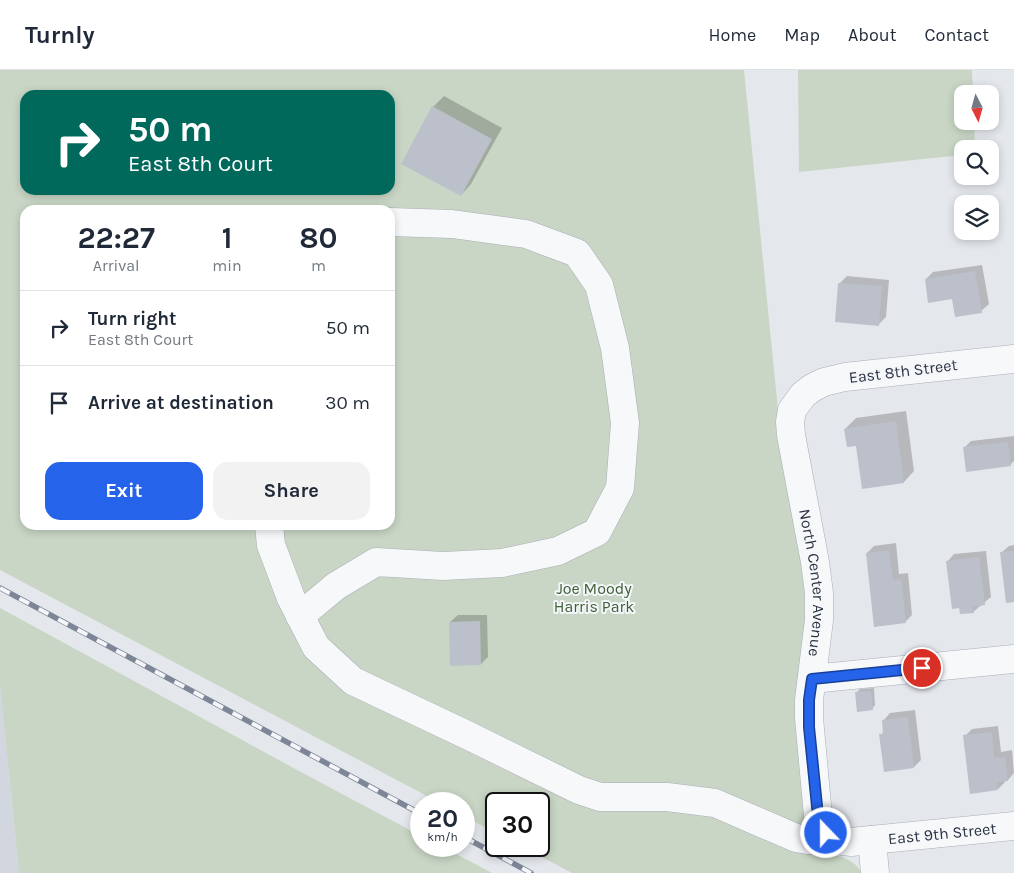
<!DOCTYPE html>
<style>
body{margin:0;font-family:Karla,sans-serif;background:#f2f2f3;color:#1f2937;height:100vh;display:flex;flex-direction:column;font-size:19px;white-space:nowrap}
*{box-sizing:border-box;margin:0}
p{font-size:16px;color:#747a83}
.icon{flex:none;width:28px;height:28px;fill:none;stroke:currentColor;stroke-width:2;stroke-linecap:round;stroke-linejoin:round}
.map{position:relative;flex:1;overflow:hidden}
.sheet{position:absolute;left:20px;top:135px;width:375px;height:325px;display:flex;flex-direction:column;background:#fff;border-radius:15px;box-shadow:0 2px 8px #0003}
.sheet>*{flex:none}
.banner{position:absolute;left:20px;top:20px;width:375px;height:105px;border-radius:15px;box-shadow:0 2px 8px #0003;background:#00695c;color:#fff;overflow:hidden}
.needle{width:32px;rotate:174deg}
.buttons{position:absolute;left:954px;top:15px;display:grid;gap:10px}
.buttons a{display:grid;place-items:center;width:45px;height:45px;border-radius:10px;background:#fff;box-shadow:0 2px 8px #0003;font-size:25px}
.speed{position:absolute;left:410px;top:722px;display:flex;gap:10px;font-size:25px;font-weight:700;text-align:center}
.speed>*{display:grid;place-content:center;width:65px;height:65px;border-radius:50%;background:#fff;box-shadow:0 2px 8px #0003;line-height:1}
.speed small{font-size:12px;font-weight:400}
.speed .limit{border:2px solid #111;border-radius:8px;background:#fff;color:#111}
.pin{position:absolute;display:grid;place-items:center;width:42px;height:42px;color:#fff;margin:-21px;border:2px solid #fff;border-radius:50%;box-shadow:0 1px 5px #0007}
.me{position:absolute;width:55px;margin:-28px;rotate:338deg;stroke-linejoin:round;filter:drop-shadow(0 0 4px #0008)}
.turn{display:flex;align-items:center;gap:18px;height:105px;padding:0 25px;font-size:22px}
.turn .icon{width:65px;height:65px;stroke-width:2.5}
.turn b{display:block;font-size:35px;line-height:42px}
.eta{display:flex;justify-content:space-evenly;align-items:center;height:85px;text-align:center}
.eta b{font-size:30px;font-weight:700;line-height:35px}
.button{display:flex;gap:10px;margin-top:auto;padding:10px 25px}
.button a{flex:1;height:58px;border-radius:15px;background:#2563eb;color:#fff;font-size:20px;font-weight:700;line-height:58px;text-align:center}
.button a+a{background:#f2f2f3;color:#1f2937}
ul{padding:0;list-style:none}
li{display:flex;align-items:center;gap:15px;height:75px;padding:0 25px;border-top:1px solid #e0e1e3}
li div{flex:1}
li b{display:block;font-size:19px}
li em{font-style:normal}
header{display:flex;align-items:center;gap:30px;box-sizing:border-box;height:70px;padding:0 25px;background:#fff;border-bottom:1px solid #e0e1e3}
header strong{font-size:24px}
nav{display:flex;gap:28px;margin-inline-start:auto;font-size:18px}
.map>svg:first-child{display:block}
</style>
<header>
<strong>Turnly</strong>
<nav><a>Home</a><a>Map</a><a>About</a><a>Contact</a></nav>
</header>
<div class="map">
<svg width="1014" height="803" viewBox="0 0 1014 803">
<rect width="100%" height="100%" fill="#e4e7ec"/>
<path fill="#d2d6de" d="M0 615 19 803H0Z"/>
<g fill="#c9d6c5" fill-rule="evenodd">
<path d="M0 0H744L779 350 808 511 811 781C830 784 852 785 862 803H572L521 776H539V734H496V763L464 746V734H442L0 500ZM25 25H390V120H25ZM25 140H390V455H25Z"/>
<path d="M798 0H972L973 24H962V51H974L975 79H962V85L799 102Z"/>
<path d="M0 538 299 701 421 766V776H441L492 803H19L0 615Z"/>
</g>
<g fill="#0003">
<path d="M444 26 502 58 471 114 461 125 433 37Z"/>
<path d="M982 195 989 234 981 241 953 227 926 209 933 202Z"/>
<path d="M847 206 889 210 886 247 879 254 840 213Z"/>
<path d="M906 341 914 401 904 412 857 374 845 359 856 348Z"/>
<path d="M1014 366V391L1010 395 964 378 971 371Z"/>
<path d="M896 473 899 504 908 503 912 545 905 552 867 483 874 476Z"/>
<path d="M1014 475V531L1001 483 1009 476Z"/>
<path d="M986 481 991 527 973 542 947 492 954 484Z"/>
<path d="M458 545H487L488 587 481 594 450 552Z"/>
<path d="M874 618 875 635 872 639 856 623 860 619Z"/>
<path d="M915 640 921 690 914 697 881 665 884 661 883 651 890 643Z"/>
<path d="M998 656 1001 682 1012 680 1014 703 1008 710H1004L1005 712 998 719 965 666 972 659Z"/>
</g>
<g fill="#bbc0ca">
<path d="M432 36 492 69 461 126 401 94Z"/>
<path d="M975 201 982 243 955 247 952 229 928 233 925 209Z"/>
<path d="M838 213 882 216 879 256 835 252Z"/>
<path d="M896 351 904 413 862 419 856 376 847 377 844 359Z"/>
<path d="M1008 372 1011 396 966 402 963 377Z"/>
<path d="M889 480 893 510 901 509 906 553 874 557 866 483Z"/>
<path d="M1014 481V532L1006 533 1000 482Z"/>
<path d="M979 487 985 535 973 537 974 543 960 544 959 538 952 539 946 491Z"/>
<path d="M480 551 481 595 450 596 449 552Z"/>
<path d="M871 621 873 640 857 642 855 622Z"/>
<path d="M908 647 914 698 884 702 879 664H883L882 650Z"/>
<path d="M992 662 994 688 1005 687 1008 711 997 712 998 720 970 724 963 665Z"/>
</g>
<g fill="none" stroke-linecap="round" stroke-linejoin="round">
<defs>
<g id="minor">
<path id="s1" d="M1014 289 845 307 824 312 812 318 803 325 792 340 790 352 791 365 815 492 819 523V550L809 630V648L818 746C824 765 832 771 851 772L1014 756"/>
<path d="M269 455 271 475 291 528 316 577 353 611 467 665 579 720 600 727H667L715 733 796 768 808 770 834 769"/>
<path d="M300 546 336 516 376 492 443 496 502 493 558 481 597 462 620 418 625 353 615 278 599 215 577 183 526 164 452 154 390 152"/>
<path d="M812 609 1014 589"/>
<path d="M872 770 875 803"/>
</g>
</defs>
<use href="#minor" stroke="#a9aeb7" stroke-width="29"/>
<use href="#minor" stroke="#f7f8fa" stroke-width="28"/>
<defs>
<g id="rail">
<path d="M0 518 421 744"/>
<path d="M464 767 531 803"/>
</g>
</defs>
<use href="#rail" stroke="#7d8696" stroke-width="5.5"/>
<use href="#rail" stroke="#f4f6f9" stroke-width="4" stroke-dasharray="11" stroke-linecap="butt"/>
</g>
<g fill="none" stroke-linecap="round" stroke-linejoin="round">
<defs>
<path id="route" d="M826 763 818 746 809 657V630L812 609 922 598"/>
</defs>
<use href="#route" stroke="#184099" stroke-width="12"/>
<use href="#route" stroke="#2563eb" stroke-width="9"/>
</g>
<g text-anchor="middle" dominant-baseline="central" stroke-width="4" stroke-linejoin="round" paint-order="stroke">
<g font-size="16" fill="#2b3445" stroke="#f4f6f9">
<text transform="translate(903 301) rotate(-7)">East 8th Street</text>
<text stroke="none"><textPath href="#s1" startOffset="410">North Center Avenue</textPath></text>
<text stroke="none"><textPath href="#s1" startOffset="782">East 9th Street</textPath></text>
</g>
<g font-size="16" fill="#3f6138" stroke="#f4f6f9">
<text x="594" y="518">Joe Moody<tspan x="594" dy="18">Harris Park</tspan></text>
</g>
</g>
</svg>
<div class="buttons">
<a><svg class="needle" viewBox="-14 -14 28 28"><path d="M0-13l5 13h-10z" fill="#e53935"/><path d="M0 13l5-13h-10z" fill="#747a83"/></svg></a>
<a><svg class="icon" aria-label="search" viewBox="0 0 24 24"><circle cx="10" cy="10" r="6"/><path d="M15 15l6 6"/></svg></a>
<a><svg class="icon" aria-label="layers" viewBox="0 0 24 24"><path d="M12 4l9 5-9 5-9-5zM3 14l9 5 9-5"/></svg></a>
</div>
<div class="speed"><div>20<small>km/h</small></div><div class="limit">30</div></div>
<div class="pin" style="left:922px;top:598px;background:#d93025"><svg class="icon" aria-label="arrive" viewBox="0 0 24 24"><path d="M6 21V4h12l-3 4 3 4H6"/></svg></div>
<svg class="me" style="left:826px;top:763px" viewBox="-20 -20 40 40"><circle r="17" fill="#2563eb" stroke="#fff" stroke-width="3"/><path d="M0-11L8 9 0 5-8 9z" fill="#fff"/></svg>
<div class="banner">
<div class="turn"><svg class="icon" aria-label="right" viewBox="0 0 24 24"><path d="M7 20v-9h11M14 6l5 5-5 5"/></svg><div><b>50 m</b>East 8th Court</div></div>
</div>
<section class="sheet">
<div class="eta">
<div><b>22:27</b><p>Arrival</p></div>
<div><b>1</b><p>min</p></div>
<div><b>80</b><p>m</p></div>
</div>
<ul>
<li><svg class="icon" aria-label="right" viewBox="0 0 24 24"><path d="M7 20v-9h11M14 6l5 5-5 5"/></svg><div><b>Turn right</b><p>East 8th Court</p></div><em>50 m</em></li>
<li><svg class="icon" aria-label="arrive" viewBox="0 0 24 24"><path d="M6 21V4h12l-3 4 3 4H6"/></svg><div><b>Arrive at destination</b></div><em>30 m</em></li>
</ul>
<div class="button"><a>Exit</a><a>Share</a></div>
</section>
</div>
